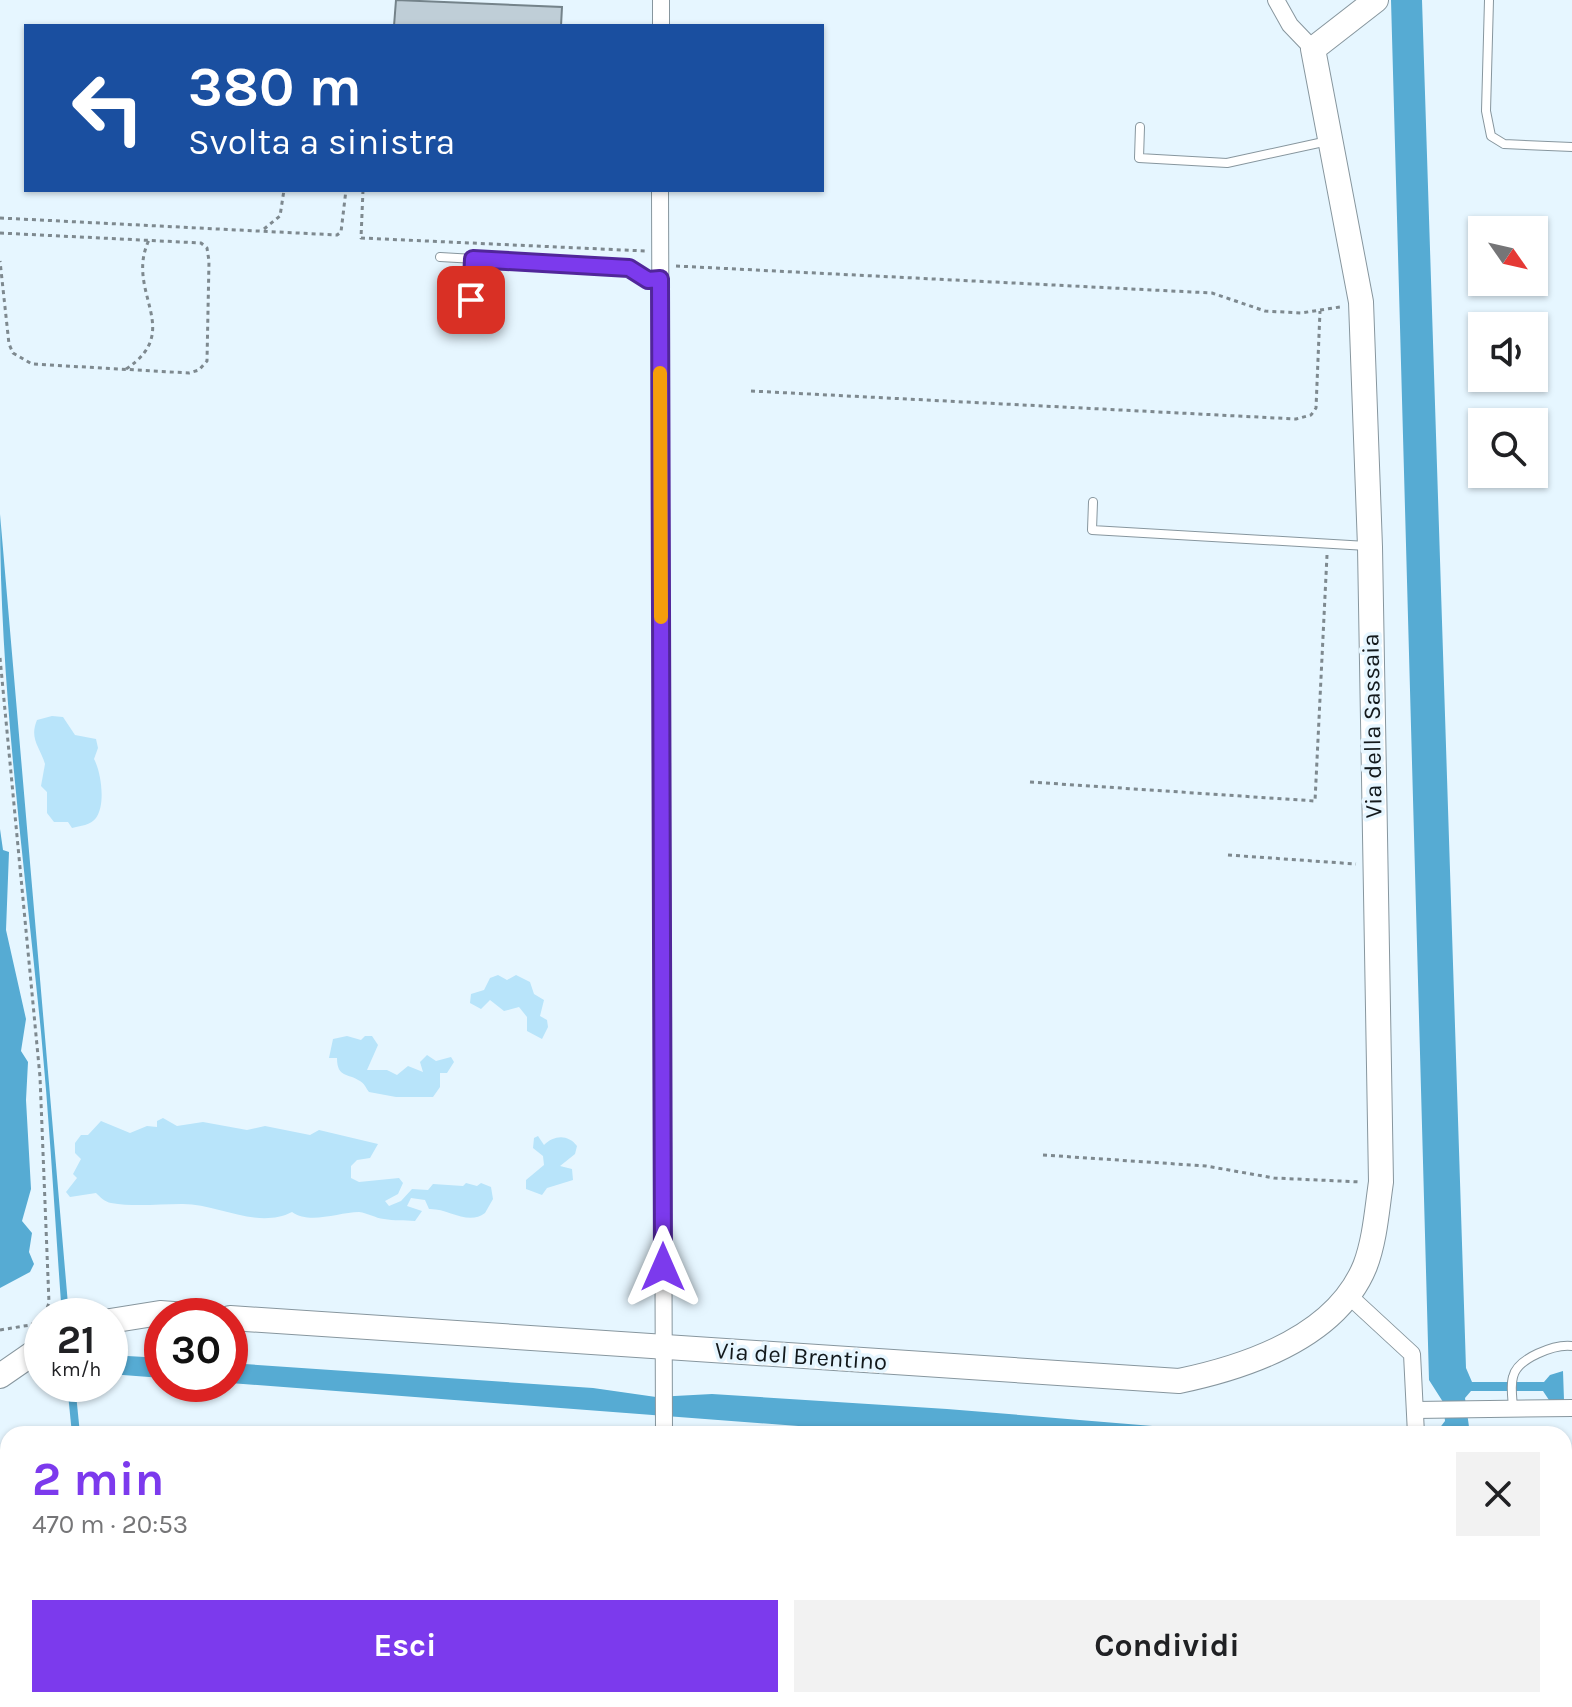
<!DOCTYPE html>
<html lang="it">
<meta charset="utf-8">
<style>
body{margin:0;font-family:Karla,sans-serif;background:#f2f2f2;color:#202124;height:100vh;display:flex;flex-direction:column;font-size:30px;white-space:nowrap}
*{box-sizing:border-box;margin:0}
p{font-size:26px;color:#757577}
.icon{flex:none;width:44px;height:44px;fill:none;stroke:currentColor;stroke-width:2;stroke-linecap:round;stroke-linejoin:round}
.map{position:relative;flex:1;overflow:hidden}
.sheet{position:absolute;left:0px;top:1426px;width:1572px;height:282px;display:flex;flex-direction:column;background:#fff;border-radius:24px 24px 0 0;box-shadow:0 2px 6px #0004}
.sheet>*{flex:none}
.guide{position:absolute;left:24px;top:24px;width:800px;height:168px;border-radius:0px;box-shadow:0 2px 6px #0004;background:#1a4fa0;color:#fff;overflow:hidden}
.needle{width:52px;rotate:124deg}
.controls{position:absolute;left:1468px;top:216px;display:grid;gap:16px}
.controls a{display:grid;place-items:center;width:80px;height:80px;border-radius:0px;background:#fff;box-shadow:0 2px 6px #0004;font-size:40px}
.speed{position:absolute;left:24px;top:1298px;display:flex;gap:16px;font-size:40px;font-weight:700;text-align:center}
.speed>*{display:grid;place-content:center;width:104px;height:104px;border-radius:50%;background:#fff;box-shadow:0 2px 6px #0004;line-height:1}
.speed small{font-size:20px;font-weight:400}
.speed .limit{border:12px solid #d22;background:#fff;color:#111}
.pin{position:absolute;display:grid;place-items:center;width:68px;height:68px;color:#fff;margin:-34px;border-radius:16px;box-shadow:0 4px 12px #0006}
.me{position:absolute;width:88px;margin:-44px;rotate:0deg;stroke-linejoin:round;filter:drop-shadow(0 0 6px #0008)}
.turn{display:flex;align-items:center;gap:28px;height:168px;padding:0 32px;font-size:36px}
.turn .icon{width:104px;height:104px;stroke-width:2.5}
.turn b{display:block;font-size:56px;line-height:68px}
.round{display:grid;place-items:center;flex:none;width:84px;height:84px;border-radius:0px;background:#f2f2f2}
.overview{display:flex;align-items:center;justify-content:space-between;height:136px;padding:0 32px}
h1{font-size:48px;font-weight:700;line-height:60px;color:#7c3aed}
.button{display:flex;gap:16px;margin-top:auto;padding:16px 32px}
.button a{flex:1;height:92px;border-radius:0px;background:#7c3aed;color:#fff;font-size:32px;font-weight:700;line-height:92px;text-align:center}
.button a+a{background:#f2f2f2;color:#202124}
.map>svg:first-child{display:block}
</style>
<div class="map">
<svg width="1572" height="1707" viewBox="0 0 1572 1707">
<rect width="100%" height="100%" fill="#e6f6ff"/>
<g fill="#b8e4fa">
<path d="M52 716 63 717 75 735 96 739 98 748 94 759C101 772 106 804 96 818 91 825 80 826 72 828L68 822H54L47 813V792L41 786 45 764C40 747 29 739 37 720Z"/>
<path d="M498 975 507 980 516 975 530 982 534 994 544 1000 540 1016 547 1020 548 1027 542 1039 527 1031V1017L519 1007 504 1011 490 1000 481 1009 470 1003 471 994 484 990 490 978Z"/>
<path d="M365 1036H372L378 1045 367 1070H387L397 1075 408 1066 423 1072 420 1062 427 1055 436 1061 451 1057 454 1062 447 1073H440V1087L433 1097H396L369 1092C366 1088 364 1083 360 1081 348 1073 337 1078 337 1058H329L333 1039 347 1036 361 1040Z"/>
<path d="M163 1118 177 1126 203 1122 247 1130 265 1126 310 1135 319 1130 378 1144 370 1158 357 1160 351 1166V1178L359 1182 399 1178 403 1183 398 1194 385 1201 389 1206 401 1201 412 1189 428 1190 433 1184 463 1186 466 1183 477 1186 481 1183 491 1187 493 1199 485 1213C468 1226 448 1208 429 1209L425 1200 411 1198 407 1206 422 1211 415 1221C404 1220 394 1221 384 1219 375 1218 368 1213 359 1212 339 1212 310 1225 292 1212 257 1230 217 1203 181 1204 159 1204 134 1207 111 1203 105 1202 100 1197 96 1193L70 1197 66 1192 77 1178 73 1174 81 1159 75 1153V1143L81 1135H88L101 1121 130 1133 147 1126 157 1127V1121Z"/>
<path d="M538 1136 544 1145C554 1135 568 1134 577 1146L575 1154 560 1166 572 1169 573 1180 547 1188 542 1195 526 1189V1180L544 1165 543 1156 533 1148 534 1138Z"/>
</g>
<g fill="#56abd3">
<path d="M1391 0H1422L1466 1368 1472 1382H1544L1550 1375 1563 1371 1564 1400H1549L1543 1391H1471L1465 1398 1470 1434H1435L1445 1421 1443 1402 1429 1380Z"/>
<path d="M0 514 69 1316H62C55 1222 50 1127 41 1032 24 860 0 688 0 514Z"/>
<path d="M0 829 3 850 9 852 6 930 26 1019 21 1051 28 1062 26 1100 31 1189 22 1221 32 1233 29 1252 34 1264 30 1272 0 1288Z"/>
<path d="M110 1355 162 1358V1378L110 1374Z"/>
<path d="M230 1363 593 1388 656 1397 712 1394 947 1409 1213 1431 1295 1434H904L230 1383Z"/>
<path d="M67 1384H75L80 1434H72Z"/>
</g>
<g fill="none" stroke-linecap="round" stroke-linejoin="round">
<path stroke="#56abd3" stroke-width="5" d="M1378 1700V1707"/>
</g>
<path fill="#bfced7" stroke="#74838a" stroke-width="2" d="M396 0 562 7 561 26H394Z"/>
<g fill="none" stroke-linecap="round" stroke-linejoin="round">
<defs>
<g id="lane">
<path d="M1489 0 1486 111 1491 136 1504 144 1572 147"/>
<path d="M1140 127 1139 158 1227 163 1328 141"/>
<path d="M440 257 629 268 648 280 660 279"/>
<path d="M471 323 473 259"/>
<path d="M1093 502 1092 530 1367 546"/>
<path d="M1513 1410C1513 1400 1510 1387 1513 1377 1517 1358 1555 1344 1572 1346"/>
</g>
<g id="street">
<path d="M1276 0 1290 25 1313 49"/>
<path d="M661 26V0"/>
<path d="M660 190 664 1434"/>
<path d="M1347 1294 1412 1354 1416 1434"/>
<path d="M1415 1410 1572 1408"/>
<path d="M1425 1700V1707"/>
<path d="M656 1707V1700"/>
</g>
<g id="secondary">
<path d="M230 1318 1179 1381C1246 1367 1336 1337 1365 1266 1375 1240 1377 1209 1381 1182L1370 547 1361 302 1313 49 1376 0"/>
<path d="M110 1321 160 1313 201 1316"/>
<path d="M0 1376 42 1347"/>
</g>
</defs>
<use href="#lane" stroke="#87969e" stroke-width="10"/>
<use href="#street" stroke="#87969e" stroke-width="18"/>
<use href="#secondary" stroke="#87969e" stroke-width="26"/>
<g stroke="#7e898f" stroke-width="3" stroke-dasharray="4 4" stroke-linecap="butt">
<path d="M363 190 361 238 645 251"/>
<path d="M0 218 337 235 341 232 346 190"/>
<path d="M264 229 280 216 284 190"/>
<path d="M0 233 201 243 207 248 209 261 207 361 199 370 189 373 32 364 13 353 9 344 0 261"/>
<path d="M676 266 1212 293 1265 311 1301 313 1340 307"/>
<path d="M126 369C185 330 124 292 149 240"/>
<path d="M751 391 1296 419 1311 415 1316 408 1320 311"/>
<path d="M0 658 40 1077 49 1303 44 1316"/>
<path d="M1030 782 1315 801 1327 555"/>
<path d="M1228 855 1356 864"/>
<path d="M1043 1155 1206 1166 1274 1178 1361 1182"/>
<path d="M0 1330 30 1325 42 1319"/>
<path d="M1570 1628H1572"/>
</g>
<use href="#lane" stroke="#fff" stroke-width="8"/>
<use href="#street" stroke="#fff" stroke-width="16"/>
<use href="#secondary" stroke="#fff" stroke-width="24"/>
</g>
<g fill="none" stroke-linecap="round" stroke-linejoin="round">
<defs>
<path id="route" d="M471 300 473 259 629 268 648 280 660 279 663 1267"/>
</defs>
<use href="#route" stroke="#51269a" stroke-width="20"/>
<use href="#route" stroke="#7c3aed" stroke-width="14"/>
<path stroke="#f59e0b" stroke-width="14" d="M660 373 661 617"/>
</g>
<g text-anchor="middle" dominant-baseline="central" stroke-width="7" stroke-linejoin="round" paint-order="stroke">
<g font-size="24" fill="#13191c" stroke="#e6f6ff">
<text transform="translate(1372 726) rotate(-91)">Via della Sassaia</text>
<text transform="translate(801 1356) rotate(4)">Via del Brentino</text>
</g>
</g>
</svg>
<div class="controls">
<a><svg class="needle" viewBox="-14 -14 28 28"><path d="M0-13l5 13h-10z" fill="#e53935"/><path d="M0 13l5-13h-10z" fill="#757577"/></svg></a>
<a><svg class="icon" aria-label="sound" viewBox="0 0 24 24"><path d="M4 9h4l5-4v14l-5-4H4zM17 9q2 3 0 6"/></svg></a>
<a><svg class="icon" aria-label="search" viewBox="0 0 24 24"><circle cx="10" cy="10" r="6"/><path d="M15 15l6 6"/></svg></a>
</div>
<div class="speed"><div>21<small>km/h</small></div><div class="limit">30</div></div>
<div class="pin" style="left:471px;top:300px;background:#d93025"><svg class="icon" aria-label="arrive" viewBox="0 0 24 24"><path d="M6 21V4h12l-3 4 3 4H6"/></svg></div>
<svg class="me" style="left:663px;top:1267px" viewBox="-20 -20 40 40"><path d="M0-17L14 15 0 8-14 15z" fill="#7c3aed" stroke="#fff" stroke-width="4"/></svg>
<div class="guide">
<div class="turn"><svg class="icon" aria-label="left" viewBox="0 0 24 24"><path d="M17 20v-9H6M10 6l-5 5 5 5"/></svg><div><b>380 m</b>Svolta a sinistra</div></div>
</div>
<section class="sheet">
<div class="overview"><div><h1>2 min</h1><p>470 m · 20:53</p></div><a class="round"><svg class="icon" aria-label="close" viewBox="0 0 24 24"><path d="M6 6l12 12M18 6L6 18"/></svg></a></div>
<div class="button"><a>Esci</a><a>Condividi</a></div>
</section>
</div>
